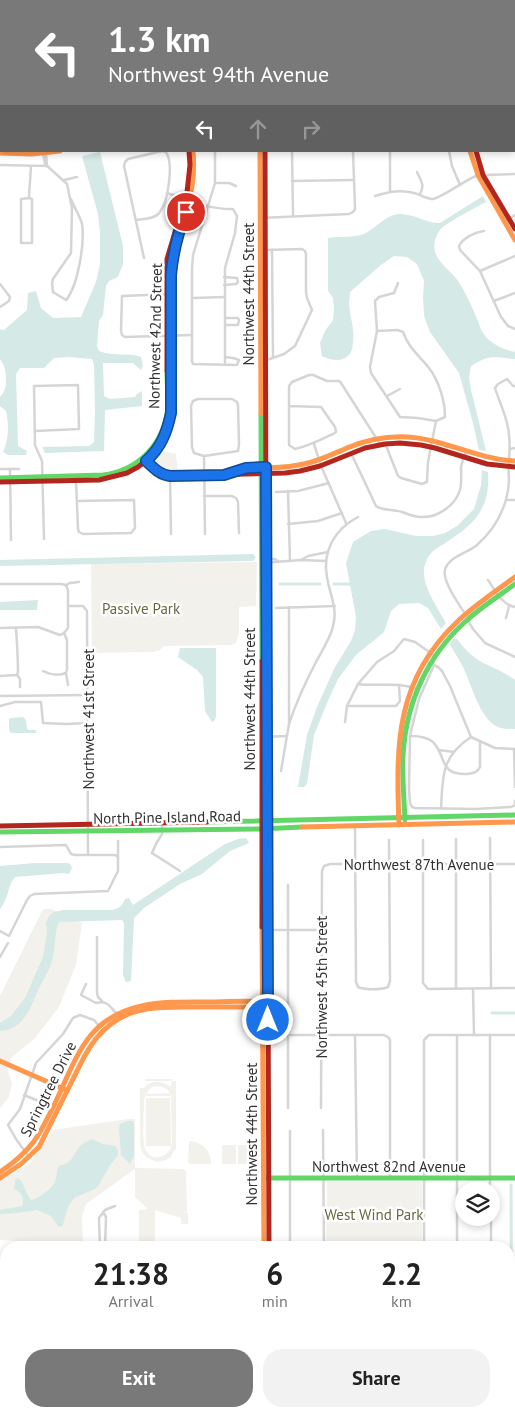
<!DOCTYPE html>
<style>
body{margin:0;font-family:"PT Sans",sans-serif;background:#f2f2f2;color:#222;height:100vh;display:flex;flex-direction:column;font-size:19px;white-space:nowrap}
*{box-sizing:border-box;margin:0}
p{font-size:16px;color:#767676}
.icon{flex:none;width:28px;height:28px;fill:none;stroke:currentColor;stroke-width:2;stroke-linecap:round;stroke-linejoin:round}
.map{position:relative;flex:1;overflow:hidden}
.sheet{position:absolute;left:0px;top:1241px;width:515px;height:176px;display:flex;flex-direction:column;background:#fff;border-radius:20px 20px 0 0;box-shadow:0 2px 8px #0003}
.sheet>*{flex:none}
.hud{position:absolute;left:0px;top:0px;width:515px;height:152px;box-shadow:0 2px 8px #0003;background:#797979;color:#fff;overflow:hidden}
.buttons{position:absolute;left:455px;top:1181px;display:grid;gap:10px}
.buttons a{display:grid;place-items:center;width:45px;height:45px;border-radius:50%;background:#fff;box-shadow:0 2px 8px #0003;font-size:25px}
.pin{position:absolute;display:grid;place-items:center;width:42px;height:42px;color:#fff;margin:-21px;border:2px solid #fff;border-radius:50%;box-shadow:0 1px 5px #0007}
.me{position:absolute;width:55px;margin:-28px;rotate:0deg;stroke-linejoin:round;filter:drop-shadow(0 0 4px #0008)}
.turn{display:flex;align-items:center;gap:18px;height:105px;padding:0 25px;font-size:22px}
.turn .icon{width:65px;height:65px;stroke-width:2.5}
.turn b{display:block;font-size:35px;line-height:42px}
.lanes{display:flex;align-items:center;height:48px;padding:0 25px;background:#0003;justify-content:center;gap:25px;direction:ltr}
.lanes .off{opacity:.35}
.eta{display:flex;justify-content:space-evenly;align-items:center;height:85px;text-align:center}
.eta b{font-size:30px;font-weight:700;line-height:35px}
.cta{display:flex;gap:10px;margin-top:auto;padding:10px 25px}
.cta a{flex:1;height:58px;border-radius:20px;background:#797979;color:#fff;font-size:20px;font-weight:700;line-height:58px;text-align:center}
.cta a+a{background:#f2f2f2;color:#222}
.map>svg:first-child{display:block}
</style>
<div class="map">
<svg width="515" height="1417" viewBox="0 0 515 1417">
<rect width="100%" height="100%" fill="#fff"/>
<g fill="#f2f1eb" fill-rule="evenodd">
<path d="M158 450 176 454 178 473C164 475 160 472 149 463Z"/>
<path d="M257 562 256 606 239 607V632L236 643 230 645 164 646 160 650 154 652 92 653 91 564Z"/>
<path d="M43 909H51L82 923 76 965 59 1007 35 1038 11 1058 8 1071 12 1084 9 1097 0 1108V996Z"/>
<path d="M145 1079H172V1081H176V1148L170 1158 163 1161 157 1162 146 1157 141 1150 140 1145V1088C147 1088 142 1089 147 1085 156 1079 164 1082 171 1087L172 1081H145ZM158 1086C165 1087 169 1090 171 1096L172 1142C171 1158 150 1164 145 1148 142 1139 144 1111 144 1100L146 1093V1096H170V1093L150 1094 146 1093 152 1087Z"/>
<path d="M146 1098H170L171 1146H146Z"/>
<path d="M128 1119H135V1168L183 1169 186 1171 187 1212 181 1213H188V1224H181V1218L155 1210V1247H139V1210L148 1209 135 1197V1169L86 1204 82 1217 83 1247H21L18 1241 0 1240V1180L15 1173 31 1162 53 1130Z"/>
<path d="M189 1141C202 1142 211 1150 211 1164H190L188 1162Z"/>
<rect x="222" y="1145" width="14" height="19"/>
<rect x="238" y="1145" width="14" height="19"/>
<path d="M327 1181H422V1247H326Z"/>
</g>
<g fill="#d5e9e6">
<path d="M100 152 123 246V264L118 277 109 281 106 286 103 315 99 321 97 346 99 351C113 357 128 352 141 357L143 365 141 370 133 363H103L104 396 110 399 135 397 137 394 142 391V406L105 410 104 451 45 453 42 447 89 446 94 442 95 411 94 365 92 359 68 357 54 358 44 368H20L16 374 18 446 27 451 26 455H8L3 452C9 439 9 425 6 411L0 406V397C8 390 7 375 4 366 3 363 1 361 0 359 0 354 0 336 0 329L4 330 27 310 28 293 36 291 41 308 53 318 81 317 96 282 100 264V233L98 214 82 156Z"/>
<path d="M483 196 486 202C477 207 445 223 440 230 438 232 436 237 435 240 430 261 452 269 460 284 467 295 472 307 477 319 479 323 480 329 483 333 489 343 504 350 515 352V359C495 357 489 354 471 366L469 378 471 390 486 451 479 450 473 423 459 373 430 332 424 316 423 297 424 281 417 264 407 257 394 256 381 265 350 292C350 296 349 300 349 304 350 317 355 330 353 343 352 362 336 363 322 356L320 343 325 331 333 320 334 309 333 298 328 291V238C339 236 353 238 364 234 375 229 384 216 398 214 413 213 425 223 440 223Z"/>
<path d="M482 470 488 472C491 517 466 529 433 551 411 573 435 603 446 623L441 629 428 608 419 603 399 604 391 611 384 632 356 655 338 679 327 703 314 735 307 784 304 787H298L307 735 317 707 334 669 351 641 355 630 356 617 346 563 353 542 371 531 385 529 416 536H433L445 533 457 526 474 509 481 485Z"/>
<path d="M253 554 256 557 253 561 0 566V560Z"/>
<path d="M38 600 37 610H0V602Z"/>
<path d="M453 639H457C463 647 471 656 480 661 492 668 503 671 515 680V729C509 729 501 729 496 726 480 718 471 684 464 669 460 661 455 653 450 645Z"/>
<path d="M180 648H216V716L215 720 212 722 205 711 203 677 197 670 178 657Z"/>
<path d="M23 717 26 720 27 729 29 730H36V733H11L9 730V719L11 718Z"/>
<path d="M246 838 249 843 230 851 202 874 180 884 144 908 134 918 131 981 126 982 123 975 124 923 122 920 59 922C54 932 56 945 53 956 51 968 44 978 39 988 31 1006 24 1030 0 1031V1023L11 1016 25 998 43 957 47 933 46 923 49 916 54 912 63 910H111C119 909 122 906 125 899L129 898 133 905 225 844 238 839Z"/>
<path d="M35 863H68L71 865 72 868 69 874 63 873 15 877C8 884 9 898 0 909V866Z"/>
<path d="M128 1121H133L134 1124V1156L130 1164 121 1155 119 1129 120 1124Z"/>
<path d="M91 1139 103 1144 115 1146 118 1150V1155L110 1165 99 1185 95 1189 74 1198 68 1207 62 1227 58 1226 51 1216 37 1210 18 1213 0 1214V1210L22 1206C25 1198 21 1192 14 1189L16 1178 20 1179C24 1185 27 1195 31 1200 38 1199 53 1188 55 1182 57 1177 56 1171 59 1166 76 1163 72 1151 84 1143 86 1142 89 1141 91 1139Z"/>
</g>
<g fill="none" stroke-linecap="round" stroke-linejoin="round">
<g stroke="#d5e9e6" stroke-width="3">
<path d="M360 1V0"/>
<path d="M280 584H320"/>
<path d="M334 584H350"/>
<path d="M492 1013H515"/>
<path d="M511 1185 512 1417"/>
</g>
<g stroke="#d5d5d5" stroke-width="2.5">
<path d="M184 0V1"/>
<path d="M393 0V1"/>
<path d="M163 1V0"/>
<path d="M251 1V0"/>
<path d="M514 126H515"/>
<path d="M215 151V183L193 255 192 269V361L193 364 237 365 239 360 233 358 225 357"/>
<path d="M292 151 293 215"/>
<path d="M390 151V191"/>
<path d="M449 151 452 166 460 185"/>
<path d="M43 153 45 164 67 184 72 208 71 253 53 279 52 283 53 292 66 300 67 299C78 284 85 243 82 224 80 216 74 207 71 199"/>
<path d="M46 153 47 166"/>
<path d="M0 165 47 166"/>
<path d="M417 172C421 181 425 185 420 194"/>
<path d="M484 175 515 174"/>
<path d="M64 180 77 177"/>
<path d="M292 181 354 180"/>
<path d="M215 183H229L236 186"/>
<path d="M167 193C188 200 211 210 233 209L237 216 235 233 225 268V365"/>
<path d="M375 196C389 192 400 189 414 193 420 194 426 199 433 199 441 198 467 179 478 175"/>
<path d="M29 197 31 166"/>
<path d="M29 198 32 199V243H21V199Z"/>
<path d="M260 218 349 214 353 212 355 209 353 151"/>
<path d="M136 220C143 219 155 219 159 213 168 203 174 164 166 152L162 151 128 159 125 162 124 166 144 258"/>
<path d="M504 221 515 215"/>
<path d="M484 231C475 232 463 238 459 246L460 250 480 271 501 317 508 326 515 329"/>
<path d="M272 250 273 357"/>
<path d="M480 271 515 256"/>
<path d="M398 283 394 293 379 297 375 301 377 331 370 367 371 373 400 417 418 418 436 421"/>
<path d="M0 284 10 297 9 301 0 307"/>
<path d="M224 285 236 284 238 282 237 278 224 277"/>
<path d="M172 294 122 296 121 331 122 335 125 337 191 335"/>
<path d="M192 298 225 297"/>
<path d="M494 301 515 293"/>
<path d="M225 318H238L239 320 238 325H225"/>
<path d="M377 331 398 330 403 332C409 349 419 355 429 368 439 381 445 401 445 417L436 421"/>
<path d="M260 360 270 359 284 354 295 346 312 310 307 298 306 292V254L305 251 302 249 266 250"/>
<path d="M387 396 400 389"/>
<path d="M289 406 321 407 335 427 336 432 333 434C320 440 309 446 295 449L289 445V386L292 382 309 375H313L327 381H339L341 383 380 444"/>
<path d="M35 431 79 429 78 385 34 386 35 445 42 461 44 539"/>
<path d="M385 443 398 476 401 478 422 484 427 482 428 462 436 421"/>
<path d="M314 444 321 466 346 523"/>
<path d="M510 449 515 448"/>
<path d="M351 453 376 506C382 511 394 509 402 512 408 514 414 517 421 517 437 518 455 506 460 490 462 482 461 474 461 467 462 462 464 456 466 452"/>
<path d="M204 456 238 451 239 444 238 405 237 402 232 399H198L193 401 191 406 192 447 194 453 204 456 205 534"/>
<path d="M0 469H19"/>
<path d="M10 469 11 540"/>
<path d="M170 476 171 534"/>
<path d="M76 480 78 529 79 532 83 534 131 533 135 528 134 500 77 501"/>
<path d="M288 491 290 561"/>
<path d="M276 492 298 491 329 483"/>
<path d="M204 496H232L236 498 238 502 239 533"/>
<path d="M506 500H515"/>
<path d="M288 524 318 521 342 513"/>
<path d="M261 559H275L278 561"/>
<path d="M301 560 308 556 328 552"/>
<path d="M261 563 301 560 326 561"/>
<path d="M488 580C495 590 502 605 515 607"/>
<path d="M0 584H61L66 585 70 583 79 582"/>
<path d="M68 606H83L87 611 88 855"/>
<path d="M276 608 335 606"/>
<path d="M465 614C459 604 442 581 445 570 448 557 466 554 477 545 495 529 507 507 509 482 509 477 508 472 509 466 509 454 511 441 508 428 506 415 499 401 495 388L498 384 507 379 513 386H515"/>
<path d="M506 618 509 606"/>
<path d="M467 619 473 629 485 643 515 657"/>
<path d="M0 628 38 627 60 635 64 633"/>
<path d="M16 628C17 643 18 657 18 672L17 675"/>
<path d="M64 633 68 628V590L66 585"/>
<path d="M425 661 438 667 442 671 450 686 471 737 495 748 515 749"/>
<path d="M434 665 419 699 410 736 409 788 410 803 412 807 415 808 476 809 511 807 515 805V801"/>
<path d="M43 671C51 675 58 676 66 673L67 669V640L64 633"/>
<path d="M66 673 68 685"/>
<path d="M17 675 20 679V687"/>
<path d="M0 676 17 675"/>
<path d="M358 684C378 687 398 681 417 689"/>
<path d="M0 696 88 695"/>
<path d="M0 706 15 702H41L43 723 66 724 87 723"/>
<path d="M347 706H396L400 701 399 685"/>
<path d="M345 722 347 706 358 684 377 662 394 651 404 639 415 642 435 656"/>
<path d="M289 724C296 703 305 683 315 664 321 652 328 642 332 630 339 609 330 597 327 577 322 551 335 529 358 517"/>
<path d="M411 736C419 736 427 737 433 742 447 756 438 775 467 774 473 773 477 773 480 767V742"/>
<path d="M262 737 287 736"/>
<path d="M514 749 515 787"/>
<path d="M439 750 454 752"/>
<path d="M281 771 289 724V607"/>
<path d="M441 808C443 775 441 757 471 737"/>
<path d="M162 823V834L156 844 152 853 180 871"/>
<path d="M355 825 356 982 358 987C365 990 381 990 388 987L390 981 389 840"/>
<path d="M490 838 491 988"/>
<path d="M456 839V988"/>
<path d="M423 840V983L428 989 515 988"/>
<path d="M0 847 66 845 71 854 75 855H115L118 857"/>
<path d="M288 885V1108"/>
<path d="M262 930H321"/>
<path d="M0 931 9 936 27 900 30 896 34 894 108 891 118 871V841"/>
<path d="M97 937V993L98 997 102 1001"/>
<path d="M0 957 8 943"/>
<path d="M86 984 81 995 96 1003C108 1000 110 1007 117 1014"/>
<path d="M473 989 474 1035"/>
<path d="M263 1035H384L388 1037 390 1040V1179"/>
<path d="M355 1035 357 1178"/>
<path d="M490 1035V1190"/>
<path d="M457 1036V1248"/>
<path d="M24 1095 53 1107"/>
<path d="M321 1108 322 871 324 866 330 864H515"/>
<path d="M323 1130 324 1248"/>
<path d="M290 1131V1248"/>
<path d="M29 1157 16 1139 8 1125 20 1109 36 1063 63 1034 73 1018 80 1015 94 1020 99 1026"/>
<path d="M103 1212 106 1217 105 1248"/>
<path d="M491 1218V1248"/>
<path d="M100 1248 99 1218 105 1210 115 1206"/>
<path d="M424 1248V1040L429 1035H515"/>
<path d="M1 1392 6 1386"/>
<path d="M324 1411V1417"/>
<path d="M358 1411V1417"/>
<path d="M391 1411V1417"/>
<path d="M424 1411V1417"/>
<path d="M458 1411V1417"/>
<path d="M0 1414 2 1417"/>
<path d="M53 1417 57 1411"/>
<path d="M171 1417 172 1411"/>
<path d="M291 1417V1411"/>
<path d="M492 1417V1411"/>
</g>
<g stroke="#63d668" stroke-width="5">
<path d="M468 0V1"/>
<path d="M261 414 262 661"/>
<path d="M0 478 103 475C135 471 161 448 167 414 169 401 167 385 167 371"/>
<path d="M405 820C404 798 402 777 403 755 406 703 427 656 466 621 481 607 499 596 515 584"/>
<path d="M207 822 515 815"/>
<path d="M0 832 261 829 302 827"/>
<path d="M267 1178H515"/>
<path d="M0 1391 6 1396"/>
<path d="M25 1411 32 1417"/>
<path d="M270 1411V1417"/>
</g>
<g stroke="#ff974d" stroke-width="5">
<path d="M259 0V1"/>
<path d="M514 113H515"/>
<path d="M260 151 261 414"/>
<path d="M470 151 478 175 515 240"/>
<path d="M0 153 32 154 60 151"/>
<path d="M171 334C171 308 169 280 174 253 178 230 188 209 192 186 194 174 194 163 193 151"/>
<path d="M228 473C253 466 279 470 304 464 319 461 333 454 347 448 366 440 387 436 407 437 444 439 476 459 515 461"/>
<path d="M266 553 268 989"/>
<path d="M399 825C396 745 395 680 458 621 475 605 496 591 515 577"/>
<path d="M302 827 515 822"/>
<path d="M262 927 264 1248"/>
<path d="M0 1061 64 1089"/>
<path d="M0 1172C34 1149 40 1134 57 1099 67 1078 76 1053 91 1035 121 999 168 1002 211 1002 229 1002 246 1000 264 1002"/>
<path d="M0 1178 21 1164 39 1147 84 1057C91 1044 99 1033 111 1024 136 1004 170 1007 201 1007 221 1007 242 1007 263 1007L268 1004"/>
<path d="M0 1399 6 1404"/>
<path d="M264 1411V1417"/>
</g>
<g stroke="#b3261e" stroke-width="5">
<path d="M265 0V1"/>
<path d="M473 0V1"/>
<path d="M514 105H515"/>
<path d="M0 146H1"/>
<path d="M265 151 266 553"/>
<path d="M476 151 483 175 515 229"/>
<path d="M167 371V259L187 192 190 165 189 151"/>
<path d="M145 460 159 472 170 476 285 473 300 471 320 466 365 448 385 444 400 443 421 445 435 448 487 464 515 467"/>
<path d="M0 482 99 480 127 473 138 467 147 460 155 451 162 440 171 413V334"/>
<path d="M262 661V927"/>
<path d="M0 826 207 822"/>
<path d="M268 989 269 1248"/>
<path d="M15 1411 22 1417"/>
</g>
</g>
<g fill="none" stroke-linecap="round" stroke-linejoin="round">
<defs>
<path id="route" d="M186 212C178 233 173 253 171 275V413C167 432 161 448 146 461 154 468 160 475 170 476L224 475 246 468 266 467 268 1020"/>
</defs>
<use href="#route" stroke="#114b97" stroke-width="12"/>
<use href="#route" stroke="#1a73e8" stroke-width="9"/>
</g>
<g text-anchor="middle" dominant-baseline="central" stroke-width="5" stroke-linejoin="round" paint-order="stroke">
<g font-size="15" fill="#313131" stroke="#fff">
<text transform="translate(248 294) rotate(-90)">Northwest 44th Street</text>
<text transform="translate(155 336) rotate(-89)">Northwest 42nd Street</text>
<text transform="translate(249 699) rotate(-90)">Northwest 44th Street</text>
<text transform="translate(88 719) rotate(-90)">Northwest 41st Street</text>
<text transform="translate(167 817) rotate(-1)">North Pine Island Road</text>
<text x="419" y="864">Northwest 87th Avenue</text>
<text transform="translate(321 987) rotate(-90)">Northwest 45th Street</text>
<text transform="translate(48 1089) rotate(-63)">Springtree Drive</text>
<text transform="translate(251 1134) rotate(-90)">Northwest 44th Street</text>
<text x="389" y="1166">Northwest 82nd Avenue</text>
</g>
<g font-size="15" fill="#686843" stroke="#fff">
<text x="141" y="608">Passive Park</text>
<text x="374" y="1214">West Wind Park</text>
</g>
</g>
</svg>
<div class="buttons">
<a><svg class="icon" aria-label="layers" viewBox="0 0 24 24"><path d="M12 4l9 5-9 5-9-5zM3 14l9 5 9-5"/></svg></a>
</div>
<div class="pin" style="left:186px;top:212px;background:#d93025"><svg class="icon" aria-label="arrive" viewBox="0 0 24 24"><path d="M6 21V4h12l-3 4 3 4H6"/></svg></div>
<svg class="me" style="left:268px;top:1020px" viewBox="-20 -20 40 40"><circle r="17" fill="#1a73e8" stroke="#fff" stroke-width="3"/><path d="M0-11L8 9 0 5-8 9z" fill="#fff"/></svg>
<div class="hud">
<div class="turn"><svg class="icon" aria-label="left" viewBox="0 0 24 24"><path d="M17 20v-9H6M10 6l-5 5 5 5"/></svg><div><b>1.3 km</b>Northwest 94th Avenue</div></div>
<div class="lanes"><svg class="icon" aria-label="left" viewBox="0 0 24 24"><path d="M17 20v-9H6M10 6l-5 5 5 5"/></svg><svg class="icon off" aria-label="ahead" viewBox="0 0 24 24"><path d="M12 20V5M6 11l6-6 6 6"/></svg><svg class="icon off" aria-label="right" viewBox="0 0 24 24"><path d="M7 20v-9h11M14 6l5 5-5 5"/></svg></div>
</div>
<section class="sheet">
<div class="eta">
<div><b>21:38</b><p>Arrival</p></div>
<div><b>6</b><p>min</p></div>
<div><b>2.2</b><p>km</p></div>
</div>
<div class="cta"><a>Exit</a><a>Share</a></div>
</section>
</div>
